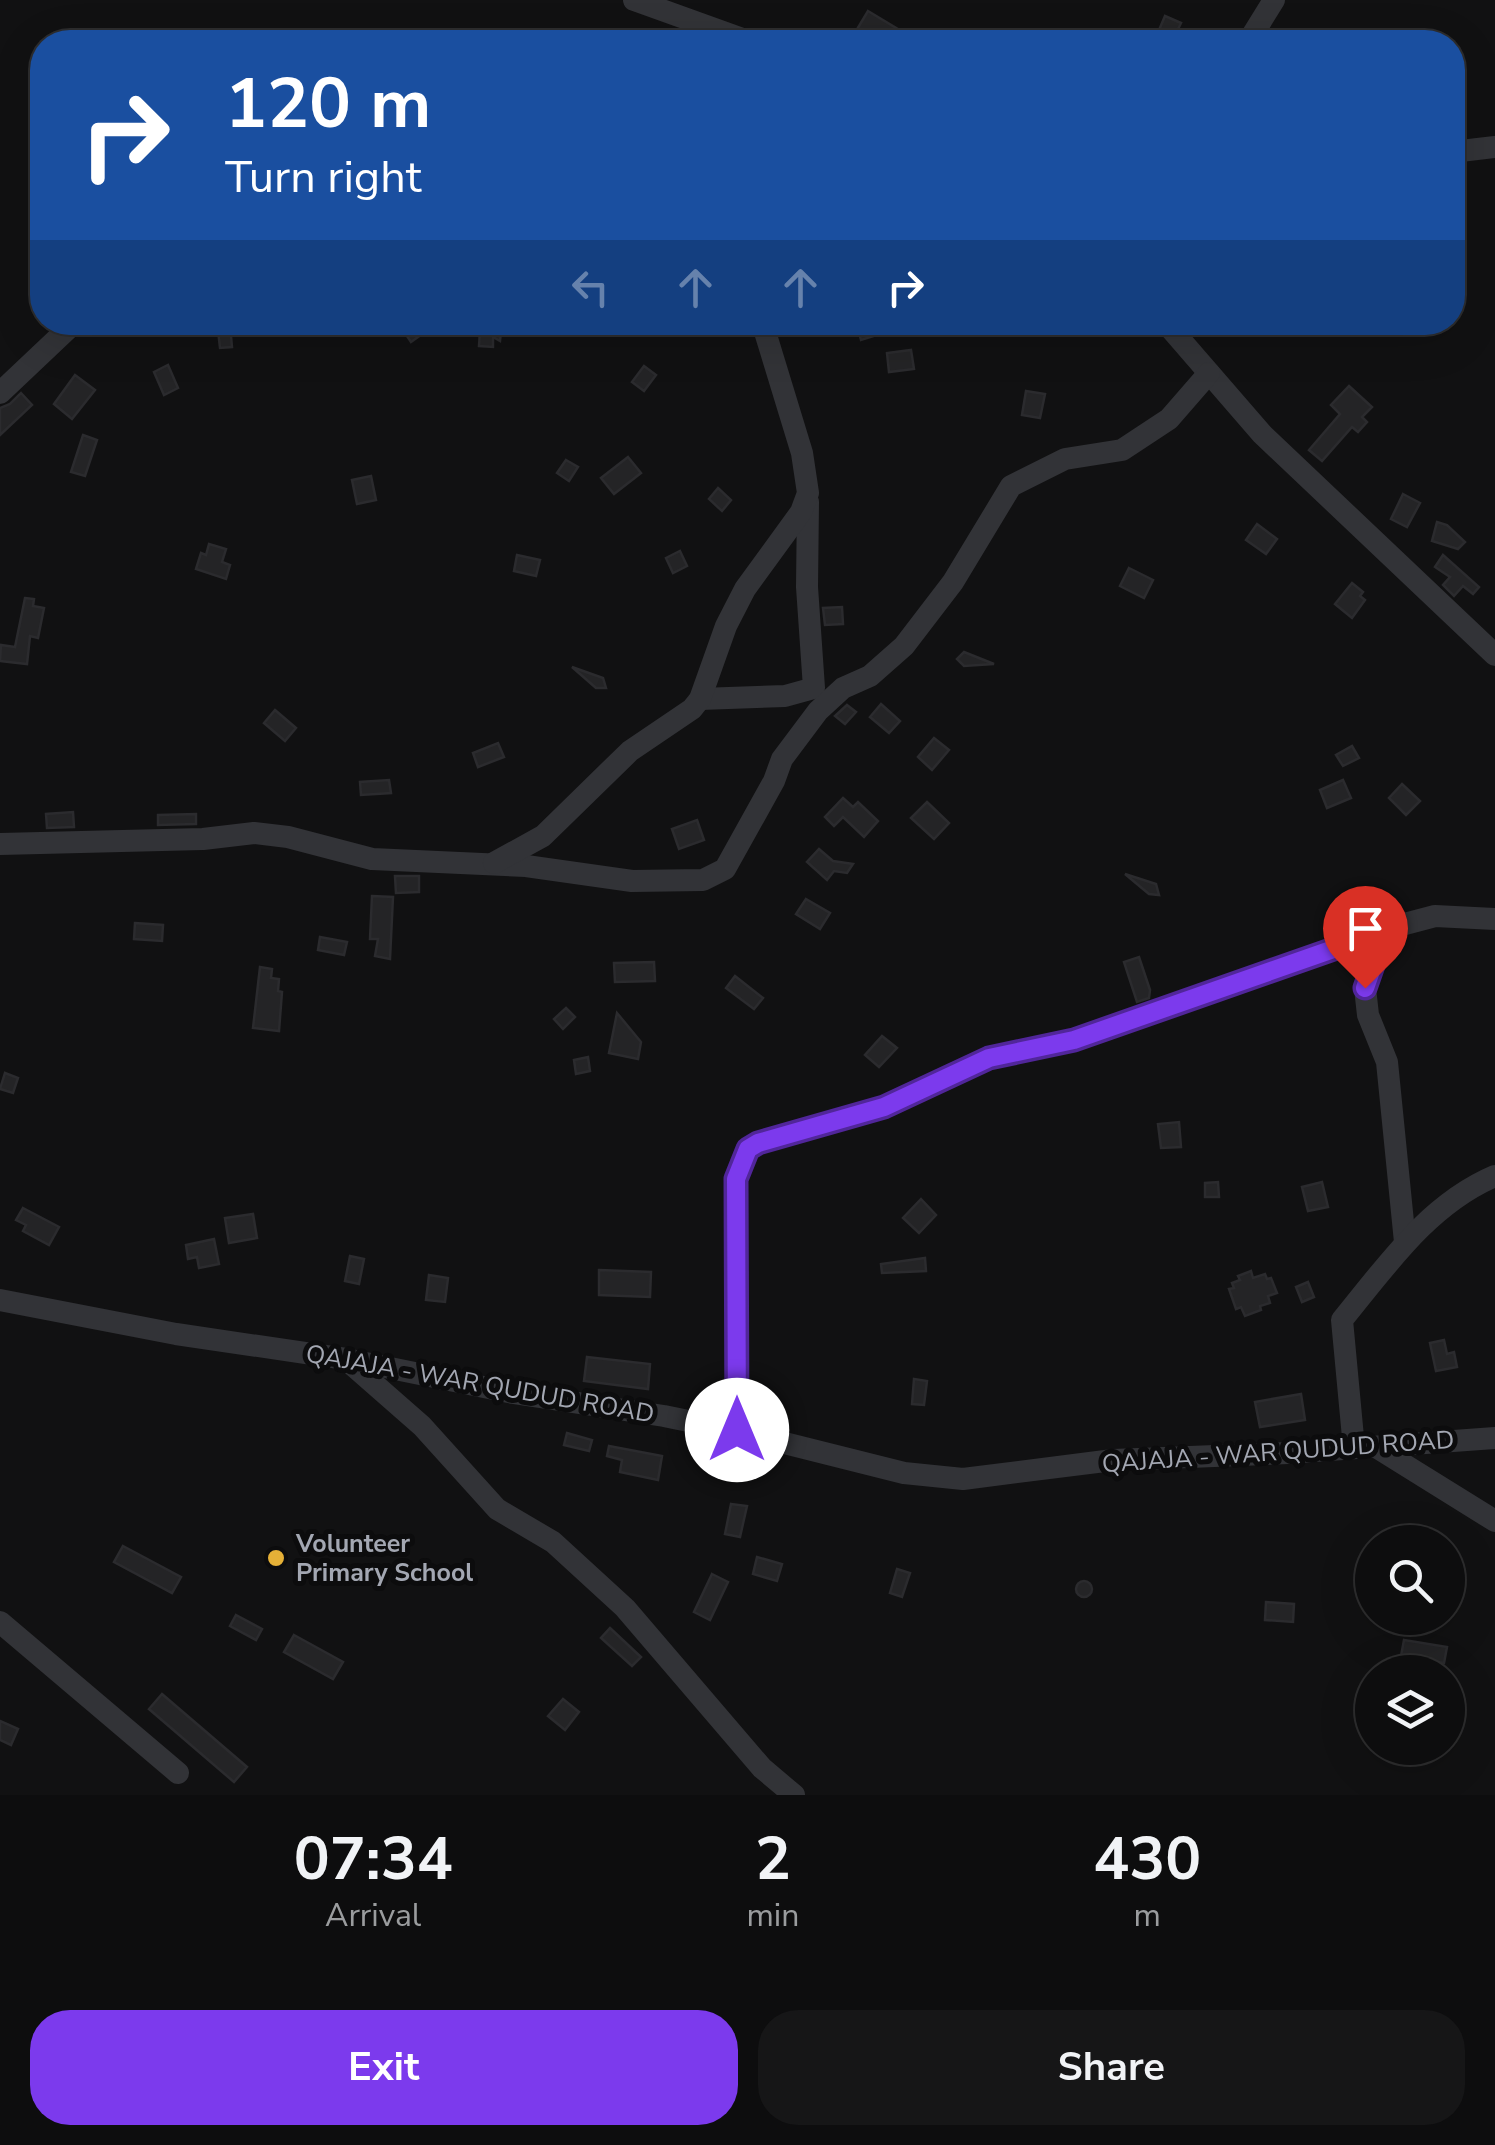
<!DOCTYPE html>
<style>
body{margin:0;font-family:"Nunito Sans",sans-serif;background:#161617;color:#f1f3f6;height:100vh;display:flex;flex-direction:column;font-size:38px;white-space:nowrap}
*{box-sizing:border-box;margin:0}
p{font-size:32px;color:#9a9c9e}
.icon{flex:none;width:55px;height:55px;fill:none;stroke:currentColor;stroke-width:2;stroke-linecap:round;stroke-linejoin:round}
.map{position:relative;height:1795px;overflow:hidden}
.side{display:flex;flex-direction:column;background:#0d0d0e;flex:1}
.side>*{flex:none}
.hud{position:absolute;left:30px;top:30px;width:1435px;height:305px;border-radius:40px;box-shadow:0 10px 40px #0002,0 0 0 2px #2d2d2e;background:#1a4fa0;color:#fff;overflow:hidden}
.fabs{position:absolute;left:1355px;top:1525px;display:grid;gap:20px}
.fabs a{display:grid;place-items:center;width:110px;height:110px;border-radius:50%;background:#0d0d0e;box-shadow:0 10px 40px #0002,0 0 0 2px #2d2d2e;font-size:50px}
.pin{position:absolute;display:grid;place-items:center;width:85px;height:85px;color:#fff;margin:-102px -42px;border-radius:50% 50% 50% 0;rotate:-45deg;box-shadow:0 0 10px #0007}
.pin .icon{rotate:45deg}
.me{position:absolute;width:110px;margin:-55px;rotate:0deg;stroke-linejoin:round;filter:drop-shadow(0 0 8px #0008)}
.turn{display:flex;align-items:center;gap:35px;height:210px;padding:0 30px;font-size:45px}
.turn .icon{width:130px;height:130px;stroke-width:2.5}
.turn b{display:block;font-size:70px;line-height:85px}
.lanes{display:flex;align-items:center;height:95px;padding:0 30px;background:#0003;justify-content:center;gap:50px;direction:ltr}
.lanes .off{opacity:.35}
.eta{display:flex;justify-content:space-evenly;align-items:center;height:170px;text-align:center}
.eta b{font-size:60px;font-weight:700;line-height:70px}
.primary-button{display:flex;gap:20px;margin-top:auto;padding:20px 30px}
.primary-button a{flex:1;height:115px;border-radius:40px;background:#7c3aed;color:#fff;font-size:40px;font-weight:700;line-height:115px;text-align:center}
.primary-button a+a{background:#161617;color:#f1f3f6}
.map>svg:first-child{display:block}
</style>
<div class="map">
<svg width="1495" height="1795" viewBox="0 0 1495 1795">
<rect width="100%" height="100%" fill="#111112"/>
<g fill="#242426" stroke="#2b2b2e" stroke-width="2.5">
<path d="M868 11 901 31 894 42H875L856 31Z"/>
<path d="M1165 16 1181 23 1172 42H1154Z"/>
<path d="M408 322H439L411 342 401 327Z"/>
<path d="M468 322H502L500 341 493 337V347L479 346 480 330Z"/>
<path d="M856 322H873L877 335 861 340Z"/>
<path d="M230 325 232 347 220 348 218 330Z"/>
<path d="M911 350 914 369 889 372 887 353Z"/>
<path d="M168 365 178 388 164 395 154 372Z"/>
<path d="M644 366 656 375 644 391 632 382Z"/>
<path d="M75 375 95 390 72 419 54 404Z"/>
<path d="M1349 386 1372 407 1362 417 1367 422 1358 432 1352 427 1322 461 1309 450 1340 414 1331 405Z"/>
<path d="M1026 391 1045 394 1040 418 1022 415Z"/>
<path d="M21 393 32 405 0 435V408L10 404Z"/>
<path d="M83 435 97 440 85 476 71 472Z"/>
<path d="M628 457 641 473 614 494 601 478Z"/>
<path d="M566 460 578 467 569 481 557 473Z"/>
<path d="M371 476 376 500 357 504 352 480Z"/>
<path d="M718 488 731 500 722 511 709 499Z"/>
<path d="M1403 494 1420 503 1407 527 1391 519Z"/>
<path d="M1437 522 1447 525 1465 542 1458 549 1432 541Z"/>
<path d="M1257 524 1277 539 1266 554 1246 540Z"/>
<path d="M209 544 226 549 222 562 230 565 226 579 196 569 201 553 206 555Z"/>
<path d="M680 551 687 566 673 573 666 558Z"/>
<path d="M517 555 540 560 536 576 514 571Z"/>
<path d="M1443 555 1479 587 1473 594 1463 586 1454 596 1443 585 1450 577 1435 567Z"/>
<path d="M1129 568 1153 580 1144 598 1120 586Z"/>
<path d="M1352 583 1363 592 1360 596 1365 600 1352 618 1335 604Z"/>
<path d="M25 598 34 599 33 606 44 608 38 638 30 636 27 664 0 661 1 645 15 647Z"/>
<path d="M842 607 843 624 825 625 823 608Z"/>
<path d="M964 652 994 664 964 666 957 659Z"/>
<path d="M572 667 603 678 606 688H596Z"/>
<path d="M881 704 900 721 889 733 870 717Z"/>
<path d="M847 705 856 712 845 724 835 716Z"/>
<path d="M275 710 296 728 285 741 264 723Z"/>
<path d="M934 738 949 750 932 770 918 757Z"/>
<path d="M498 743 504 757 478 767 473 753Z"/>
<path d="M1352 746 1359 758 1343 766 1336 755Z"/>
<path d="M389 780 391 793 361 795 360 782Z"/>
<path d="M1343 780 1351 798 1327 808 1320 790Z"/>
<path d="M1402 784 1420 801 1406 815 1389 798Z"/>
<path d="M843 798 853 807 858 802 878 821 864 837 843 817 834 826 825 817Z"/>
<path d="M927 802 949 823 934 839 911 818Z"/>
<path d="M73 812 74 827 47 828 46 814Z"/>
<path d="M196 814V824L158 825V815Z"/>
<path d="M697 820 704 840 679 849 672 829Z"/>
<path d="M819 849 833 861 853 864 847 873 834 871 827 880 807 862Z"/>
<path d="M1125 874 1156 884 1159 895 1149 894Z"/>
<path d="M395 876H419V892L396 893Z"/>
<path d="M372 896 393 897 390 959 375 956 378 939H370Z"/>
<path d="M806 899 830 913 820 929 796 914Z"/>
<path d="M135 923 163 925 162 941 134 939Z"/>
<path d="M320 937 347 942 344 955 318 950Z"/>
<path d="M1139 957 1150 990 1149 998 1137 1002 1124 962Z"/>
<path d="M654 962 655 981 615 982 614 963Z"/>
<path d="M260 967 272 969 271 978 279 979 278 991 282 992 279 1031 253 1028Z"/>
<path d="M735 976 763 998 754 1009 726 988Z"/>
<path d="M566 1008 575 1017 563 1029 554 1019Z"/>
<path d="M617 1013 641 1042 638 1059 609 1053Z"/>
<path d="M882 1036 897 1048 879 1067 865 1055Z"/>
<path d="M588 1057 590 1071 576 1074 574 1060Z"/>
<path d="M5 1073 18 1078 13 1093 0 1089Z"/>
<path d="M1179 1122 1181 1147 1161 1148 1158 1124Z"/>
<path d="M1218 1182 1219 1197H1205V1183Z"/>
<path d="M1322 1182 1328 1207 1308 1211 1302 1187Z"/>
<path d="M921 1199 936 1215 919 1233 903 1218Z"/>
<path d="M23 1208 59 1227 49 1245 23 1231 26 1225 16 1220Z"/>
<path d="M253 1214 257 1238 229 1243 225 1218Z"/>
<path d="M214 1239 219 1264 199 1268 197 1257 188 1259 186 1245Z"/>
<path d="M350 1256 364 1259 359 1284 345 1281Z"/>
<path d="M925 1258 926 1271 882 1273 881 1264Z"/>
<path d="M599 1270 651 1272 650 1297 599 1295Z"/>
<path d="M1251 1271 1253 1278 1265 1274 1267 1279 1271 1278 1277 1293 1268 1296 1270 1303 1260 1306 1261 1310 1245 1316 1241 1307 1236 1309 1229 1289 1234 1288 1232 1283 1240 1280 1238 1276Z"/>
<path d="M429 1275 448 1278 445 1302 426 1300Z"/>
<path d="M1308 1282 1314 1297 1302 1302 1296 1287Z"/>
<path d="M1444 1340 1447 1354 1454 1352 1457 1367 1436 1371 1430 1343Z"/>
<path d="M587 1357 650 1364 648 1389 584 1381Z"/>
<path d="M914 1379 927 1381 924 1405 912 1404Z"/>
<path d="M1301 1394 1305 1420 1260 1427 1255 1402Z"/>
<path d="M567 1433 592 1440 589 1451 564 1445Z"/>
<path d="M609 1446 662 1456 658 1480 620 1472 622 1460 607 1456Z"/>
<path d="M731 1504 747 1506 740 1537 725 1534Z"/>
<path d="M123 1546 181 1577 172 1593 114 1562Z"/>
<path d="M757 1557 782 1564 777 1581 753 1574Z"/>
<path d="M897 1569 910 1573 902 1597 890 1593Z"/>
<path d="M712 1574 728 1582 710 1620 694 1612Z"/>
<circle cx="1084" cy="1589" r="8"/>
<path d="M1266 1602 1294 1604 1293 1622 1265 1620Z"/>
<path d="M236 1615 262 1629 256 1640 230 1626Z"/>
<path d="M610 1628 641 1657 632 1666 601 1638Z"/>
<path d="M294 1635 343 1662 333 1679 284 1652Z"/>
<path d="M1404 1640 1447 1647 1444 1663 1401 1656Z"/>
<path d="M162 1694 247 1767 234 1782 149 1709Z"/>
<path d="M563 1699 579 1712 565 1730 548 1716Z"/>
<path d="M0 1721 18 1729 11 1745 0 1740Z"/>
</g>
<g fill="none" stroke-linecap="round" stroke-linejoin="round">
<g stroke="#323337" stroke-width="22">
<path d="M634 0 751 42"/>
<path d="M1248 42 1274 0"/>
<path d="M1452 152 1495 147"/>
<path d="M1165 322 1262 434 1495 655"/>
<path d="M0 393 75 322"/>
<path d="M700 699 785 696 814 688 807 587 808 502"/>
<path d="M0 844 203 839 254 833 288 837 372 859 526 866 632 881 703 880 725 869 774 781 782 759 818 711 843 688 870 676 904 646 953 582 1011 486 1065 459 1122 450 1169 419 1209 373"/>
<path d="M494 863 543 836 630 751 692 709 700 699 726 626 745 589 801 512 808 493 802 453 762 322"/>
<path d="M1385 931 1365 988 1368 1015 1387 1062 1405 1242"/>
<path d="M0 1300 176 1334 346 1359 513 1393 664 1416 737 1431 904 1473 963 1479 1113 1460 1288 1453 1495 1438"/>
<path d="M349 1362 422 1426 497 1509 553 1542 625 1608 762 1768 794 1795"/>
<path d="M737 1431 736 1179 748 1149 757 1143 884 1107 989 1058 1074 1040 1401 925 1435 916 1495 919"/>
<path d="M1376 1447 1495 1521"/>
<path d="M1354 1448 1342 1320C1387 1265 1429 1204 1495 1176"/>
<path d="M0 1622 178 1773"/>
</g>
</g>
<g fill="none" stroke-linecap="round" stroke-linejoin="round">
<defs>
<path id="route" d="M737 1430 736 1179 748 1149 758 1143 884 1107 989 1058 1074 1040 1385 931 1365 988"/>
</defs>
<use href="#route" stroke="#51269a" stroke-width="25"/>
<use href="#route" stroke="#7c3aed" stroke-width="18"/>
</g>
<circle fill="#e5b037" stroke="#0c0c0d" stroke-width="4" cx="276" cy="1558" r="10"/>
<g text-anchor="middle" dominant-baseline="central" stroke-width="10" stroke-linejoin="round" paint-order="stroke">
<g font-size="25" fill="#a3a7b2" stroke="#0c0c0d">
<text transform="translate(480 1384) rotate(10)">QAJAJA - WAR QUDUD ROAD</text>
<text transform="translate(1278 1452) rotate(-4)">QAJAJA - WAR QUDUD ROAD</text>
</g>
<g font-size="25" font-weight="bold" fill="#a3a7b2" stroke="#0c0c0d" text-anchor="start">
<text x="296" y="1544">Volunteer<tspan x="296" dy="29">Primary School</tspan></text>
</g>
</g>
</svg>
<div class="fabs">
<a><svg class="icon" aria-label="search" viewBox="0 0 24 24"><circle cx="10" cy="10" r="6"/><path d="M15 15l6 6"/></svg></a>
<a><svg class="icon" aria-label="layers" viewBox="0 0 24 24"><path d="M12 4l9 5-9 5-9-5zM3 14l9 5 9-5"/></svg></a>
</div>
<div class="pin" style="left:1365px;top:988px;background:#d93025"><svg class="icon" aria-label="arrive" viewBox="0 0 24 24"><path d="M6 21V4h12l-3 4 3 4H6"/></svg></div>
<svg class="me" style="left:737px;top:1430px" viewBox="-20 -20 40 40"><circle r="19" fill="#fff"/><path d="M0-13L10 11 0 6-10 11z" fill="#7c3aed"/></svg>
<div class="hud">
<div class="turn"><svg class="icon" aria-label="right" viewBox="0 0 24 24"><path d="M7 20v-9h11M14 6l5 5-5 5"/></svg><div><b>120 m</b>Turn right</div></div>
<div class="lanes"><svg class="icon off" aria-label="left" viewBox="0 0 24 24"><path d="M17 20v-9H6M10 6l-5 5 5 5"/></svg><svg class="icon off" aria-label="ahead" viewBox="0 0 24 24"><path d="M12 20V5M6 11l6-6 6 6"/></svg><svg class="icon off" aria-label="ahead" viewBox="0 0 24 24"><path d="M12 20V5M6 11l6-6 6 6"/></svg><svg class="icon" aria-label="right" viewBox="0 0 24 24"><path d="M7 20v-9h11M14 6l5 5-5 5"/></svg></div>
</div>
</div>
<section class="side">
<div class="eta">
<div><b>07:34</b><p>Arrival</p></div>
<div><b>2</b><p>min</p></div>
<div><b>430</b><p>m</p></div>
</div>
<div class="primary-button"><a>Exit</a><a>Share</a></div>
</section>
